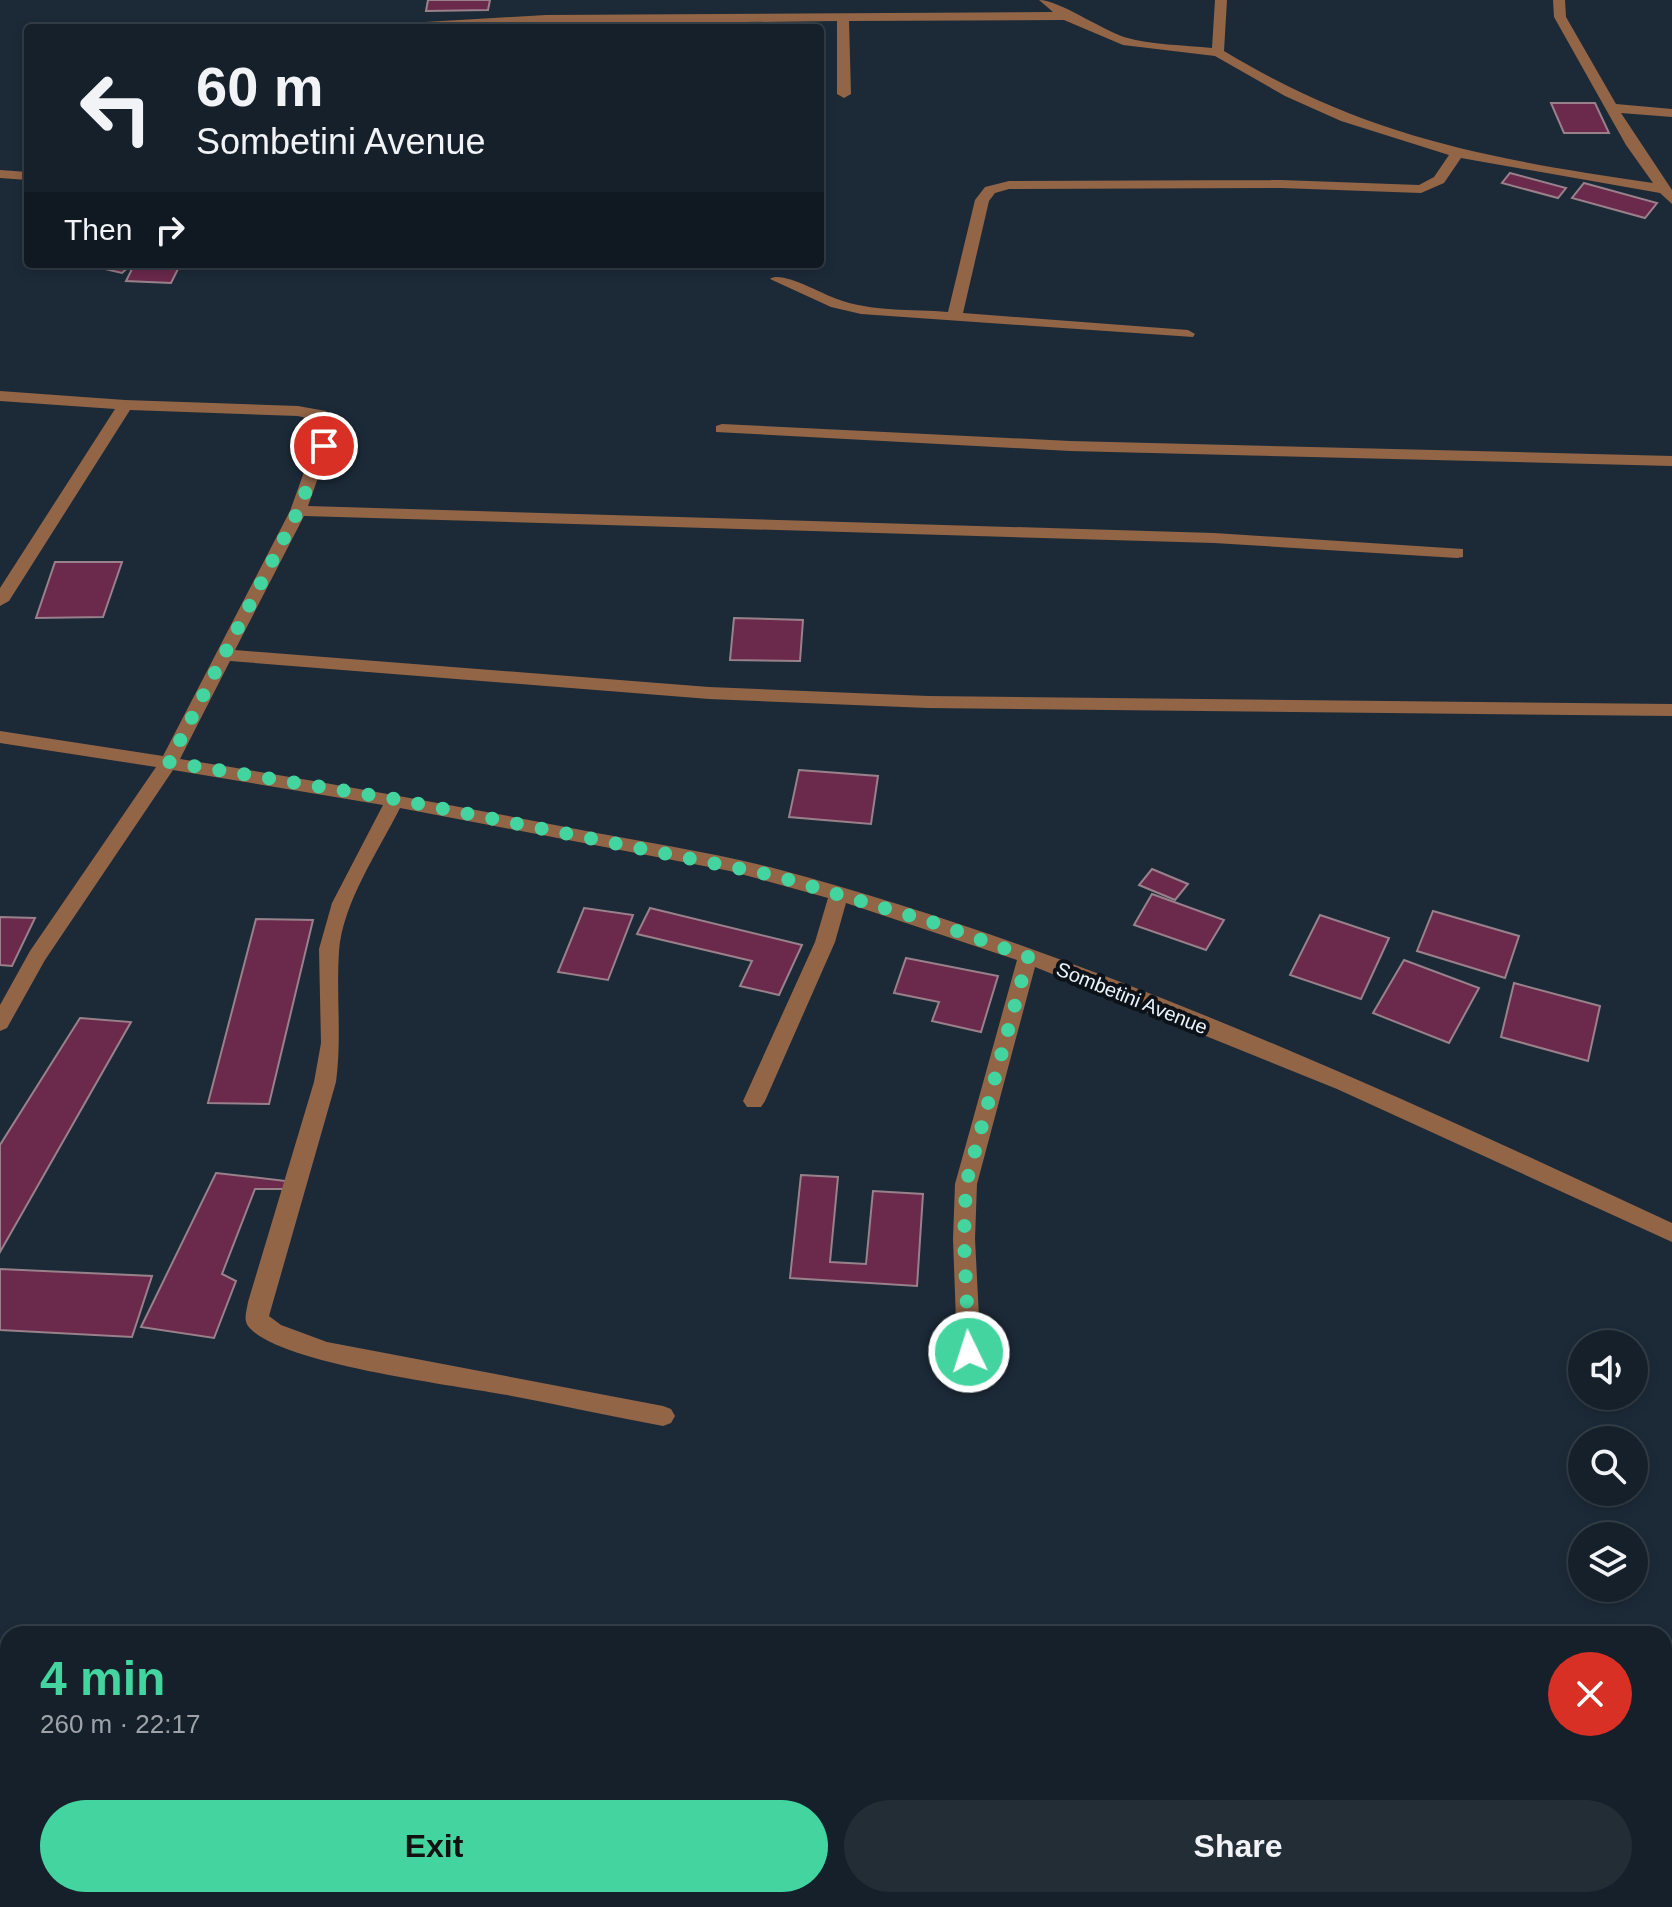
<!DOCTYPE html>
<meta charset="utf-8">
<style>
body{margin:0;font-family:Arial,sans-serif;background:#222d36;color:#f1f3f6;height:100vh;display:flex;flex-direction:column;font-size:30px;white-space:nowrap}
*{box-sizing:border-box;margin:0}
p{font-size:26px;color:#9da3a8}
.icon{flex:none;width:44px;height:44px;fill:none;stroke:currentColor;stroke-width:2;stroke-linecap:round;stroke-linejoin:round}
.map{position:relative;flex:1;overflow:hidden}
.panel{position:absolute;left:0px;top:1626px;width:1672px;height:282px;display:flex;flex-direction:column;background:#15202a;border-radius:24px 24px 0 0;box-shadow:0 4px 12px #0003,0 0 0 2px #343e47}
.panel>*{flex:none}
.hud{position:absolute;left:24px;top:24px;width:800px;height:244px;border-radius:8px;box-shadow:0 4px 12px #0003,0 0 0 2px #343e47;background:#15202a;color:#f1f3f6;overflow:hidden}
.buttons{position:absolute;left:1568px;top:1330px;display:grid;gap:16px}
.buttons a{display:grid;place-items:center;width:80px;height:80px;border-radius:50%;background:#15202a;box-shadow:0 4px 12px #0003,0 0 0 2px #343e47;font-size:40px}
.pin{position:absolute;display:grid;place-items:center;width:68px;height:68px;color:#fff;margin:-34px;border:4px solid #fff;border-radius:50%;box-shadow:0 2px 8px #0007}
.me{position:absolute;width:88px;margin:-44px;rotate:356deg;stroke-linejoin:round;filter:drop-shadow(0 0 6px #0008)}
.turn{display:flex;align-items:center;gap:28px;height:168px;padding:0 40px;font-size:36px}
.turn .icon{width:104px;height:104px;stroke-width:2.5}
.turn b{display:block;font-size:56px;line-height:68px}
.then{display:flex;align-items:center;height:76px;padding:0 40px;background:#0003;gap:16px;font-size:30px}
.round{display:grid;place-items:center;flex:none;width:84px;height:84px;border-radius:42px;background:#222d36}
.summary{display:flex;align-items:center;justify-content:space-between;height:136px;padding:0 40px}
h1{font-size:48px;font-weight:700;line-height:60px;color:#43d4a0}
.action{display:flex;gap:16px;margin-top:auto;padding:16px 40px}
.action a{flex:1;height:92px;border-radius:48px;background:#43d4a0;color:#111;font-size:32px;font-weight:700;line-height:92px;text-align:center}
.action a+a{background:#222d36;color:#f1f3f6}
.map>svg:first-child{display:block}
</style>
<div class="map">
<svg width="1672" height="1907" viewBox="0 0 1672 1907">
<rect width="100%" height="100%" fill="#1c2a38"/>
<g fill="#6b294b" stroke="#99818b" stroke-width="2">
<path d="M428 0H490L488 10 426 11Z"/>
<path d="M1551 103H1595L1609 133H1564Z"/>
<path d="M1510 173 1566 188 1558 198 1502 183Z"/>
<path d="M1584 183 1657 203 1645 218 1572 198Z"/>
<path d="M111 264H132L122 273 105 269Z"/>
<path d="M133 267 178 269 171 283 126 281Z"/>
<path d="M55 562H122L103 617 36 618Z"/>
<path d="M734 618 803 620 800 661 730 660Z"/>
<path d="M799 770 878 776 871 824 789 817Z"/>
<path d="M1152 869 1188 884 1175 900 1139 885Z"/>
<path d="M1152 894 1224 920 1206 950 1134 925Z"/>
<path d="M584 908 633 915 608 980 558 972Z"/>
<path d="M650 908 802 945 779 995 740 986 752 961 637 934Z"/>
<path d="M1433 911 1519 936 1505 978 1417 951Z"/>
<path d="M1320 915 1389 938 1361 999 1290 975Z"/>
<path d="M0 917 35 918 12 966 0 965Z"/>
<path d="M256 919 313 920 269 1104 208 1103Z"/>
<path d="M906 958 998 976 981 1032 932 1021 939 1002 894 993Z"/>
<path d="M1404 960 1479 988 1449 1043 1373 1013Z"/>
<path d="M1514 983 1600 1006 1588 1061 1501 1037Z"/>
<path d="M80 1018 131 1022 0 1252V1145Z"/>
<path d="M216 1173 286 1181 284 1189H255L222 1274 236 1281 214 1338 141 1327Z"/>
<path d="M801 1175 838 1177 830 1262 866 1264 873 1191 923 1194 917 1286 790 1278Z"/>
<path d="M0 1269 152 1276 132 1337 0 1330Z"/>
</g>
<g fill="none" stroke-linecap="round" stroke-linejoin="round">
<g fill="#926547" fill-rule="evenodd">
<path d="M1039 0C1059 0 1100 29 1124 37 1151 45 1184 45 1212 48L1215 0H1227L1224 51C1368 138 1491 159 1653 183L1626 145 1554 17 1553 0H1565L1566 17 1616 104 1672 109V117L1621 113 1672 190V204L1660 193 1461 158 1444 183 1421 193 1281 188 1009 189 995 193 989 201 963 313 1188 330 1195 334 1193 337 861 314 831 307 770 279C781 270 822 294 837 299 871 312 913 309 948 312L975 200 985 187 1009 181 1281 180 1419 185 1434 177 1449 155 1341 121 1285 96 1215 56 1123 45 1064 20 849 21 851 94 844 98 837 94V21L419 26 425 22 546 15 1053 12Z"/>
<path d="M0 170 28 172V180L0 178Z"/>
<path d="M0 391 125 400 298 406 326 411 338 421 308 506 1214 533 1463 549V557L1457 558 1214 543 304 516 235 650 709 687 928 696 1672 704V716L928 708 709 699 230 661 180 759C313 780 443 803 576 829 643 842 711 852 777 869 1087 952 1382 1088 1672 1223V1242L1337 1089 1035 967 977 1184 975 1239 982 1376 978 1383 970 1386 962 1383 958 1376 953 1239 955 1184 1017 960 846 903 835 942 765 1101 761 1107H747L743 1101 815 942 828 898 730 871 400 808C378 852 343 902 339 951 336 996 342 1036 336 1082L269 1316 281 1325 327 1342 663 1406 671 1409 675 1416 671 1423 663 1426C611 1416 559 1405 507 1395 455 1385 278 1364 248 1326 243 1319 247 1310 248 1302L314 1082 321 1043 319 949 332 903 383 805 173 770 45 960 7 1028 0 1031V1005L30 951 156 767 0 743V731L163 756 290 511 322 422 298 416 130 410 9 601 0 606V588L115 409 0 401Z"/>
<path d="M722 424 1070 441 1672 456V466L1070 451 716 432V426Z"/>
</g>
</g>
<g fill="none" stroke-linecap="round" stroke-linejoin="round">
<path stroke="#43d4a0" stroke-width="14" stroke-dasharray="0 25.2" d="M324 446 298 511 169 762 395 799 776 876 935 923 1028 957 966 1184 964 1239 969 1352"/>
</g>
<g text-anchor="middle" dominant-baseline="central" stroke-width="8" stroke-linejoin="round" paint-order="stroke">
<g font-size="20" fill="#ebf4fd" stroke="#0c1218">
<text transform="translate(1132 998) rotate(22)">Sombetini Avenue</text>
</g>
</g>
</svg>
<div class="buttons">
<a><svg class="icon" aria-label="sound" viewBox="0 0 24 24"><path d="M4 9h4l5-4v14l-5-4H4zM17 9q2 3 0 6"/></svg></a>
<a><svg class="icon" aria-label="search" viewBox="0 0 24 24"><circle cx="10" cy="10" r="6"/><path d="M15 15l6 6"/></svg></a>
<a><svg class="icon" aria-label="layers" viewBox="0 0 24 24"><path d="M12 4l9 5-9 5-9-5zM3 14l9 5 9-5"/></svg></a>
</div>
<div class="pin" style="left:324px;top:446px;background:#d93025"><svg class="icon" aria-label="arrive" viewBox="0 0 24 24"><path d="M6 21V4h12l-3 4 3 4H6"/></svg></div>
<svg class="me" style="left:969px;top:1352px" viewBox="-20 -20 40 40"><circle r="17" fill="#43d4a0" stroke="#fff" stroke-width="3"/><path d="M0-11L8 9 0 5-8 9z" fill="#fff"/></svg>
<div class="hud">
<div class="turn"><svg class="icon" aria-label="left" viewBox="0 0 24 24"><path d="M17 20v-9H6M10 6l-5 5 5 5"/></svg><div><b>60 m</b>Sombetini Avenue</div></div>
<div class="then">Then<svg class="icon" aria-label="right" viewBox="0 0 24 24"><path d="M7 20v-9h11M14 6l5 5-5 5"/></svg></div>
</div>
<section class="panel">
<div class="summary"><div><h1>4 min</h1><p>260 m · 22:17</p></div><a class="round" style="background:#d93025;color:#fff"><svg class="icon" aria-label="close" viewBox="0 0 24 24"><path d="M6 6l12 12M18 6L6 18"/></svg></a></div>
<div class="action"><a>Exit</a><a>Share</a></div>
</section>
</div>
